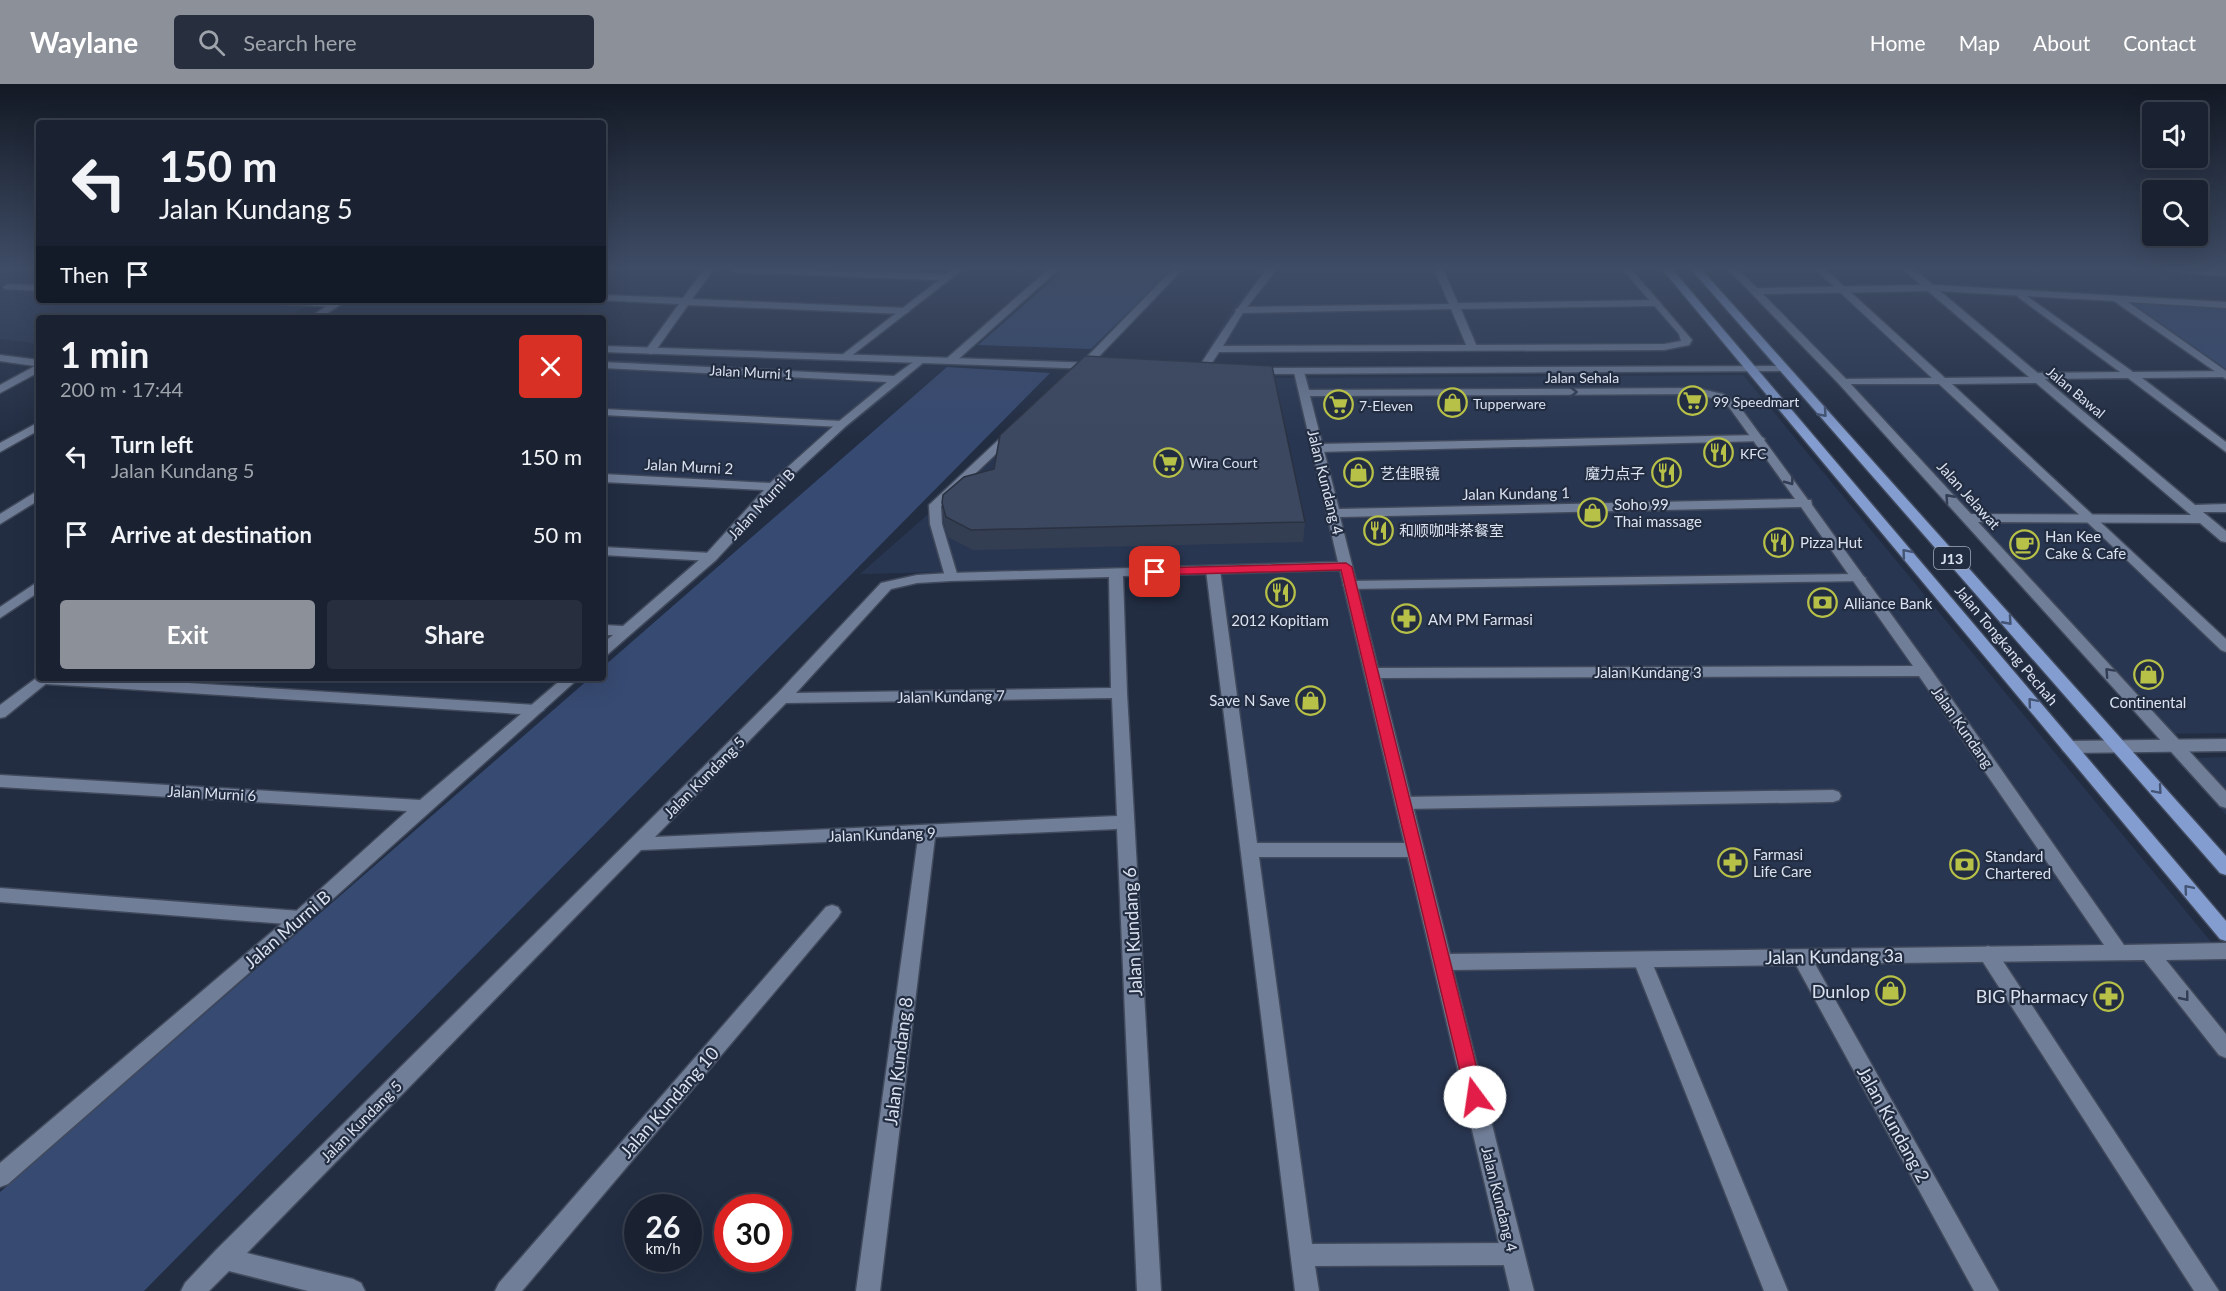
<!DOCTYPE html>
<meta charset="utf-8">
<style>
body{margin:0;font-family:Lato,"Noto Sans SC",sans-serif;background:#272f3e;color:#f1f3f6;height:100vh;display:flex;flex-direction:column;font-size:22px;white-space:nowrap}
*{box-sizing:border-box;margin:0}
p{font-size:20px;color:#9fa4ac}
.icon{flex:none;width:33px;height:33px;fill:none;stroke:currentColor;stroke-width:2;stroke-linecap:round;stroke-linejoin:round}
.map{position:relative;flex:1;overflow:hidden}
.details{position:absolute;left:36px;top:231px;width:570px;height:366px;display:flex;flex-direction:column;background:#1a2232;border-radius:6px;box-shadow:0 6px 24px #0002,0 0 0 2px #383f4d}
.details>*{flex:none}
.top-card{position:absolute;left:36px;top:36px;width:570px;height:183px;border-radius:6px;box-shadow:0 6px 24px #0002,0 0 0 2px #383f4d;background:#1a2232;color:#f1f3f6;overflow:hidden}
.fabs{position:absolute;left:2142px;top:18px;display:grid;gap:12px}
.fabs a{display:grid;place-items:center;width:66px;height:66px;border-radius:6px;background:#1a2232;box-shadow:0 6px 24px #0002,0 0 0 2px #383f4d;font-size:30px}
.speed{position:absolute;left:624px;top:1110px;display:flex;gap:12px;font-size:30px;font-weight:700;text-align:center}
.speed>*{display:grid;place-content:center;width:78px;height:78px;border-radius:50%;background:#1a2232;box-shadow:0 6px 24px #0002,0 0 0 2px #383f4d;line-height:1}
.speed small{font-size:15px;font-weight:400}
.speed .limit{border:9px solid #d22;background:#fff;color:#111}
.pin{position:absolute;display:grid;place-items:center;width:51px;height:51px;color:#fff;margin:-26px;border-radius:12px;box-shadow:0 3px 9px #0006}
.me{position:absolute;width:66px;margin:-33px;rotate:346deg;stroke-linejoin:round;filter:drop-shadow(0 0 4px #0008)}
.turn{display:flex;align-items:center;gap:21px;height:126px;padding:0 24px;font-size:27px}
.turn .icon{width:78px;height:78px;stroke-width:2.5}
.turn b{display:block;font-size:42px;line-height:51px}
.then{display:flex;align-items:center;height:57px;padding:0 24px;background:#0003;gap:12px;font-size:22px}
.round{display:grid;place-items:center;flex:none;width:63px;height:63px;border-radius:6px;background:#272f3e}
.headline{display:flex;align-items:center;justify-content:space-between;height:102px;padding:0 24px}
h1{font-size:36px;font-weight:700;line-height:45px}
.action{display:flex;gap:12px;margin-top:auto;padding:12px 24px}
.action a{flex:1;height:69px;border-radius:6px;background:#8c9099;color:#fff;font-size:24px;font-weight:700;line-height:69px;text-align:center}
.action a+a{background:#272f3e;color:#f1f3f6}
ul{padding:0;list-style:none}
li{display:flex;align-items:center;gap:18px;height:78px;padding:0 24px}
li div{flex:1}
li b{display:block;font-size:22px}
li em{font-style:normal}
header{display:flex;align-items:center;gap:36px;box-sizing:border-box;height:84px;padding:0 30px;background:#8c9099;color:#fff}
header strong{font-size:28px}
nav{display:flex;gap:33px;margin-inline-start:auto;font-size:21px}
.search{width:420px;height:54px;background:#272f3e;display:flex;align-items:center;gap:15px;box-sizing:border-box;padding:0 21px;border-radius:6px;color:#9fa4ac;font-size:22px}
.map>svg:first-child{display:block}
</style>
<header>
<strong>Waylane</strong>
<div class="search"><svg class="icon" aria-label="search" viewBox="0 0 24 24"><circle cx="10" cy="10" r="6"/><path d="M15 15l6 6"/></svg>Search here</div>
<nav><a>Home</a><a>Map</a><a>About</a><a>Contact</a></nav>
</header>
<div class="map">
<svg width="2226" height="1207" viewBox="0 0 2226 1207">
<rect width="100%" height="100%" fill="#222d42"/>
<g fill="#293651">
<path d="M2 185H39V216H315L287 234H39V260L0 255V186Z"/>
<path d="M1265 185H1632L1692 253 1694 259 1691 262 1665 266 1205 269 1233 224Z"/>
<path d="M1727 185H1824L2117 453 2226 558V649L2156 650 1835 297Z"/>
<path d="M603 275 911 292 847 344 778 407 603 398Z"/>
<path d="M1084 288 1293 294 1743 291 2226 876V1207H1296L1206 482 860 490 1009 359Z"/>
<path d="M2226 673V731L2175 675Z"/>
</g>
<g fill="#374a71">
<path d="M1065 185H1172L1091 265 978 261Z"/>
<path d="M2130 218 2226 223V285Z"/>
<path d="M947 283 1050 289 144 1207H0V1108L590 594H603V583Z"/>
</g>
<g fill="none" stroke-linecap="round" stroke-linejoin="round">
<defs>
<g id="lane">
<path d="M704 185H714L692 215 905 224 910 227 905 230 688 221 654 269 650 270 645 267 679 220 599 216H603V211L683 214Z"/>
<path d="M1049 185H1059L954 279H946V275Z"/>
<path d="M1173 185H1183L1084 288H1076V284Z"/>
<path d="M1434 185H1443L1458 219 1656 216 1661 219 1656 222 1461 225 1477 263 1472 266 1467 263 1451 225 1240 229 1235 226 1240 223 1449 220Z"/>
<path d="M1815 185H1825L1945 294 2029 293 2034 289 2120 288 2018 213V209L2021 208 2133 288 2226 287 2224 293 2142 294 2226 358V368L2128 294 2044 295 2039 299 1952 300 2226 555V568L2221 566 2087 438 1939 300H1839V296L1843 295 1932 294Z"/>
<path d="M2163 185 2226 186V192L2168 188Z"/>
<path d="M8 200 39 201V207L5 205 3 203Z"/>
<path d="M263 216C280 216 328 211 341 220L336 223 268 219Z"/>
<path d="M603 325 842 337 848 340 842 343 603 331Z"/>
<path d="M39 338V346L0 368V359Z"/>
<path d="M1012 346 1018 349 1016 351 941 422 942 440 958 493 956 496H946L930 440 929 421 1008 347Z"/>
<path d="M1759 351 1765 355 1763 357 1318 368 1312 364 1318 360Z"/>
<path d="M603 463 711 469 718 473 711 477 603 471Z"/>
<path d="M1213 482 1220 486 1257 759H1415L1421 761 1424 766 1421 771 1415 773H1259L1312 1160 1513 1159 1521 1162 1524 1170 1521 1178 1513 1181 1315 1182 1319 1207H1295L1206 486Z"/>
<path d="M1859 490 1866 494 1864 497 1350 505 1343 501 1350 497Z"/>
<path d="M39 497V508L0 534V523Z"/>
<path d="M39 594H109L536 621 544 626 536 631 46 600 41 598Z"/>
<path d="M1833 706 1839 708 1841 712 1839 716 1833 718 1403 725 1397 723 1395 719 1397 715 1403 713Z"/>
<path d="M0 804 300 827 306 829 309 834 306 839 300 841 0 818Z"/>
<path d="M1988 862 1995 865 2219 1207H2194L1981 875 1979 870 1981 865Z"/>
<path d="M1642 868 1649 871 1651 876 1788 1207H1764L1633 876 1635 871Z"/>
</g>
<g id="street">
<path d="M729 185 946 190 953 185H963L846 276 842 275V271L939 196 733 188Z"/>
<path d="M1267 185H1277L1244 227 1223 262 1664 260 1681 257 1679 250 1622 185H1631L1692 256 1689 261 1664 266 1219 268 1206 288H1198L1197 286C1219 252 1241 218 1267 185Z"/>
<path d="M1728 185H1738L1757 204 1921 201 1903 185H1913L1933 201 2226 218V224L2128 218 2226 287V295L2114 217 1940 207 2195 421 2226 420V428H2203L2226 447V458L2221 457 2200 439 1978 438 2226 707V724L2220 722 1839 300ZM1928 207 2191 431 1971 430 1847 296 1763 210Z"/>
<path d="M0 271 39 276V288L0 309V301L35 282 0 277Z"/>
<path d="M920 273 924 274V278L846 342 777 406 753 436 716 476 608 570 603 572V559L613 551H603V541L623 542 706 470 764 406 603 398V390L770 399 838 338 887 298 603 284V278L894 292Z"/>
<path d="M1299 285 1304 288 1309 306 1696 304 1723 310 1737 319 1808 416H1811L1812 421 1930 584 2124 861 2226 859V875L2166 876 2226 950V974L2219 971 2144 876 1815 880 1999 1207H1974L1796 881 1453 886 1534 1207H1510L1340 486 1123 492 1127 609 1161 1207H1137L1117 745 935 753 880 1207H856L918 754 641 766 247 1169 353 1195 361 1199 365 1207H308L229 1187 209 1207H181L185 1199 216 1166 777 610 881 499 917 491 951 489 1338 478 1294 288ZM1696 310 1715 315 1729 323 1795 415 1339 425 1310 312ZM1801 423 1913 582 1378 584 1340 433ZM1109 493 1111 604 796 609 891 505 917 499 951 497ZM1919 592 2104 861 1450 870 1381 594ZM1112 614 1117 732 655 753 786 619Z"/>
<path d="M39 592V594H53L5 633 0 634V621Z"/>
<path d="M563 594H579L306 839 8 1100 0 1103V1079L294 829 407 727 0 703V691L420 716Z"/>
<path d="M832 821 838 823 841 828 838 833 522 1207H495L499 1199 826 823Z"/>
</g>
<g id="secondary">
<path d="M335 216H347L321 234H309Z"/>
<path d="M603 262 1094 279 1099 282 1094 285 603 268Z"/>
<path d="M1784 282 1788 283V287L1253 290 1248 287 1253 284Z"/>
<path d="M39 406V416L0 440V430Z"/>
<path d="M2226 655V667L2069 669 2063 667 2061 663 2063 659 2069 657Z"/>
</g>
<g id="primary">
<path d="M1662 185H1672L2226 837V857L2220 855Z"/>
<path d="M1691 185H1701L2226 772V791L2220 789Z"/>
</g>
</defs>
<use href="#lane" stroke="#414a5c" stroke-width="3"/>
<use href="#street" stroke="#414a5c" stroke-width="3"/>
<use href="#secondary" stroke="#414a5c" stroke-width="3"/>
<use href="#primary" stroke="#414a5c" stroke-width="3"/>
<use href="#lane" fill="#717e98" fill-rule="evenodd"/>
<use href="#street" fill="#717e98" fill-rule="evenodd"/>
<use href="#secondary" fill="#717e98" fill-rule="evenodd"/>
<use href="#primary" fill="#849dd0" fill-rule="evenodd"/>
</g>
<path fill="#343e52" d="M994 385 1305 438 1303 458 973 466 948 453 944 439 942 419Z"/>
<path fill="#3c485f" stroke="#2a3242" stroke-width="1.5" d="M1085 272 1272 282 1305 438 971 446 946 433 942 419 943 411 964 393 994 385 1000 351Z"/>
<defs><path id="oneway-chevron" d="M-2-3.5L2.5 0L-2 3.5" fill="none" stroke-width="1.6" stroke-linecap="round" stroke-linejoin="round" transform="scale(1.5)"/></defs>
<g stroke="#323d53">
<use href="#oneway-chevron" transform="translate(1573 308)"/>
<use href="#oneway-chevron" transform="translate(1790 397) rotate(53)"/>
<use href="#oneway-chevron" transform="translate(1949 414) rotate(-132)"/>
<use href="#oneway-chevron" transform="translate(2109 588) rotate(-133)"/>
<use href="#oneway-chevron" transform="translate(2185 913) rotate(51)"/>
</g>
<g stroke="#445474">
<use href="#oneway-chevron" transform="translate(1823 329) rotate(48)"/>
<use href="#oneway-chevron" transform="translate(1906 469) rotate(-130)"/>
<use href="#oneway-chevron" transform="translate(2008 537) rotate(48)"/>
<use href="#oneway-chevron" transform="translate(2032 618) rotate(-130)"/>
<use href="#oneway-chevron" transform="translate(2158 706) rotate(49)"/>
<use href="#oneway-chevron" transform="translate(2188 805) rotate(-130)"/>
</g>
<linearGradient id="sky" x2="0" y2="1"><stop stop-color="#131924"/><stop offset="0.52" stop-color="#3e4c65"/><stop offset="1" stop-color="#3e4c65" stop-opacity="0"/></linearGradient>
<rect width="2226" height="354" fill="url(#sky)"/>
<path fill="#e11d48" stroke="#92132f" stroke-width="1.5" d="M1346 479 1352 483 1484 1013 1482 1019 1475 1021 1468 1019 1466 1013 1341 486 1155 491 1149 488 1155 484Z"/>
<defs>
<symbol id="supermarket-ring" viewBox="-11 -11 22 22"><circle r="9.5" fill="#222d42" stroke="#b8c147" stroke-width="1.5"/><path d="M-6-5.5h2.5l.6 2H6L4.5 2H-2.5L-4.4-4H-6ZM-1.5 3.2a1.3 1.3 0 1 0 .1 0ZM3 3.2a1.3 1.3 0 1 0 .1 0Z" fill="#b8c147"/></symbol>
<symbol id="shop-ring" viewBox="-11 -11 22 22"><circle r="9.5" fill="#222d42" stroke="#b8c147" stroke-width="1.5"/><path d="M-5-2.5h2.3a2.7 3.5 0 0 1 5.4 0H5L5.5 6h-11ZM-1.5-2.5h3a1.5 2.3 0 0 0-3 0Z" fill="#b8c147"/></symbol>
<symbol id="restaurant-ring" viewBox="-11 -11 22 22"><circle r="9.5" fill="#222d42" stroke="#b8c147" stroke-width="1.5"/><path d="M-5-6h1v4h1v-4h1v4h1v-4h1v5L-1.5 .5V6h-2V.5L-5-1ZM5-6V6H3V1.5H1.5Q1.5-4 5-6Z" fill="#b8c147"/></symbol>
<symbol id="cafe-ring" viewBox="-11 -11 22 22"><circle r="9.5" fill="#222d42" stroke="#b8c147" stroke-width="1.5"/><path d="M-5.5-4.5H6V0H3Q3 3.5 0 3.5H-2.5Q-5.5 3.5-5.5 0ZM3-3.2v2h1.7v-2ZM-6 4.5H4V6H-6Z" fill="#b8c147"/></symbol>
<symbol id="bank-ring" viewBox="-11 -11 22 22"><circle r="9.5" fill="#222d42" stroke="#b8c147" stroke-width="1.5"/><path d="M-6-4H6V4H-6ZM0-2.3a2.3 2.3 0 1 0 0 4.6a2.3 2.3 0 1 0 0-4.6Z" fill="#b8c147"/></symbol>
<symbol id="pharmacy-ring" viewBox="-11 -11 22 22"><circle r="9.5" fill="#222d42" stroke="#b8c147" stroke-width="1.5"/><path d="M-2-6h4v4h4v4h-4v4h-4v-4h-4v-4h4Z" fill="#b8c147"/></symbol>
</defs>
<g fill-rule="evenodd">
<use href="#supermarket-ring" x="1676" y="300" width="33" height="33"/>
<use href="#shop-ring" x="1436" y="302" width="33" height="33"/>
<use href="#supermarket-ring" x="1322" y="304" width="33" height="33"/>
<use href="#restaurant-ring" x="1702" y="352" width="33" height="33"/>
<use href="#supermarket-ring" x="1152" y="362" width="33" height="33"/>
<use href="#shop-ring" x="1342" y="372" width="33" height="33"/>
<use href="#restaurant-ring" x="1650" y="372" width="33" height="33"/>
<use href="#shop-ring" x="1576" y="412" width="33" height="33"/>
<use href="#restaurant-ring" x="1362" y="430" width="33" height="33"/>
<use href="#restaurant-ring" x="1762" y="442" width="33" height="33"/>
<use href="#cafe-ring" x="2008" y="444" width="33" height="33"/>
<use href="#restaurant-ring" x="1264" y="492" width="33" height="33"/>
<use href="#bank-ring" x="1806" y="502" width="33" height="33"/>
<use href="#pharmacy-ring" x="1390" y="518" width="33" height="33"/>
<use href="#shop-ring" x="2132" y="574" width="33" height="33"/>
<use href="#shop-ring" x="1294" y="600" width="33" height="33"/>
<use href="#pharmacy-ring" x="1716" y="762" width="33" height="33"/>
<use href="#bank-ring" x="1948" y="764" width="33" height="33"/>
<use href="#shop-ring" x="1874" y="890" width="33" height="33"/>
<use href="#pharmacy-ring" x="2092" y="896" width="33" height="33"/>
</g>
<g text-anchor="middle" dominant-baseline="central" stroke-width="4.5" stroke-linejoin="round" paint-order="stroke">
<g font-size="14" fill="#dae2f0" stroke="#222d42">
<text transform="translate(751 288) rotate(3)">Jalan Murni 1</text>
<text x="1582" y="293">Jalan Sehala</text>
<text transform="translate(2076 308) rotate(40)">Jalan Bawal</text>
</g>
<g font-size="14" fill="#dae2f0" stroke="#222d42" text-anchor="start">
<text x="1713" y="317">99 Speedmart</text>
<text x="1473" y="319">Tupperware</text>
<text x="1359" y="321">7-Eleven</text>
<text x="1740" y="369">KFC</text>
<text x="1189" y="378">Wira Court</text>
</g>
<rect fill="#222d42" stroke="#a3acbc" stroke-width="1.5" x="1934" y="463" width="36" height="22" rx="4.5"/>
<g font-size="14" font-weight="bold" fill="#dae2f0">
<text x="1952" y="474">J13</text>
</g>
<g font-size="15" fill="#dae2f0" stroke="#222d42">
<text transform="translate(689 382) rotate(3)">Jalan Murni 2</text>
<text transform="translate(1326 398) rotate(76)">Jalan Kundang 4</text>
<text transform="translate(1516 409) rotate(-1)">Jalan Kundang 1</text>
<text transform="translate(1969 411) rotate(48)">Jalan Jelawat</text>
<text transform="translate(761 420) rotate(-47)">Jalan Murni B</text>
<text transform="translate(2007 561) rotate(50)">Jalan Tongkang Pechah</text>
<text x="1648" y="588">Jalan Kundang 3</text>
<text transform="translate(951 612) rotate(-1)">Jalan Kundang 7</text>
<text transform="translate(1963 643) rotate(55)">Jalan Kundang</text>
<text transform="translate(704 693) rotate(-45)">Jalan Kundang 5</text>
<text transform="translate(212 709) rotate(3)">Jalan Murni 6</text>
<text transform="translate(882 750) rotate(-2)">Jalan Kundang 9</text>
<text transform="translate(361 1037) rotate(-45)">Jalan Kundang 5</text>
<text transform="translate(1500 1115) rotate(76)">Jalan Kundang 4</text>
</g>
<g font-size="15" fill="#dae2f0" stroke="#222d42" text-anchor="start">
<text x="1380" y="389">艺佳眼镜</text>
<text x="1645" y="389" text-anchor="end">魔力点子</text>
<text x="1614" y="420">Soho 99<tspan x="1614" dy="17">Thai massage</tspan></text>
<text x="1399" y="446">和顺咖啡茶餐室</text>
<text x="2045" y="452">Han Kee<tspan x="2045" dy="17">Cake &amp; Cafe</tspan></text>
<text x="1800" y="458">Pizza Hut</text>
<text x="1844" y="519">Alliance Bank</text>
<text x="1428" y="535">AM PM Farmasi</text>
<text x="1280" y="536" text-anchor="middle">2012 Kopitiam</text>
<text x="1290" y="616" text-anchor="end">Save N Save</text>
<text x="2148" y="618" text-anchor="middle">Continental</text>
<text x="1753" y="770">Farmasi<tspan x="1753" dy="17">Life Care</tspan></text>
<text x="1985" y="772">Standard<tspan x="1985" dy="17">Chartered</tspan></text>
</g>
<g font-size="18" fill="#dae2f0" stroke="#222d42">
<text transform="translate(287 845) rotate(-41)">Jalan Murni B</text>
<text transform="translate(1132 848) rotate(-93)">Jalan Kundang 6</text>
<text transform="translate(1834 872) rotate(-1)">Jalan Kundang 3a</text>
<text transform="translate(898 977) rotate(-83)">Jalan Kundang 8</text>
<text transform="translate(669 1018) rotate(-49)">Jalan Kundang 10</text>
<text transform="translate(1894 1040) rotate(61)">Jalan Kundang 2</text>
</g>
<g font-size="18" fill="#dae2f0" stroke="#222d42" text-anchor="end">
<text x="1870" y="907">Dunlop</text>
<text x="2088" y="912">BIG Pharmacy</text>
</g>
</g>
</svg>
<div class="fabs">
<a><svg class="icon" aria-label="sound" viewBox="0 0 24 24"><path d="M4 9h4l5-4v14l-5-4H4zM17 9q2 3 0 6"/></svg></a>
<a><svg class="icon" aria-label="search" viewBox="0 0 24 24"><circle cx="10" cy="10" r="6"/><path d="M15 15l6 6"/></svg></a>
</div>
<div class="speed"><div>26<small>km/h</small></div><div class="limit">30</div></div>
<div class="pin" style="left:1155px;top:488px;background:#d93025"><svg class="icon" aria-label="arrive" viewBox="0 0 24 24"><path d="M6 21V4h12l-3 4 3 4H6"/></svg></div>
<svg class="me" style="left:1475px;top:1013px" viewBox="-20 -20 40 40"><circle r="19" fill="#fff"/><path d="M0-13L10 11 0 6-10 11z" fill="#e11d48"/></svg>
<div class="top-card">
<div class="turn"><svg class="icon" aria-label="left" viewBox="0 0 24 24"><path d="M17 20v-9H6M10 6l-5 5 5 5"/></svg><div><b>150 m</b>Jalan Kundang 5</div></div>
<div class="then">Then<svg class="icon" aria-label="arrive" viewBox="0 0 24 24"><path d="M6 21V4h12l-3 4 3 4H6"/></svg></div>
</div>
<section class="details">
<div class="headline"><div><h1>1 min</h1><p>200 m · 17:44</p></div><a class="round" style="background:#d93025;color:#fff"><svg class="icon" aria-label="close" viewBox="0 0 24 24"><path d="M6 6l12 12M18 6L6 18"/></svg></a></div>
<ul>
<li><svg class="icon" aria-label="left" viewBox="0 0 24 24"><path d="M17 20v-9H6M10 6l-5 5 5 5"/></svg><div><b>Turn left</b><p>Jalan Kundang 5</p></div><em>150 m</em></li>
<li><svg class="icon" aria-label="arrive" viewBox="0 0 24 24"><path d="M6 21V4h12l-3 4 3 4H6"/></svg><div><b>Arrive at destination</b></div><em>50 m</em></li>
</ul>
<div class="action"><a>Exit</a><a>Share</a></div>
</section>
</div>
